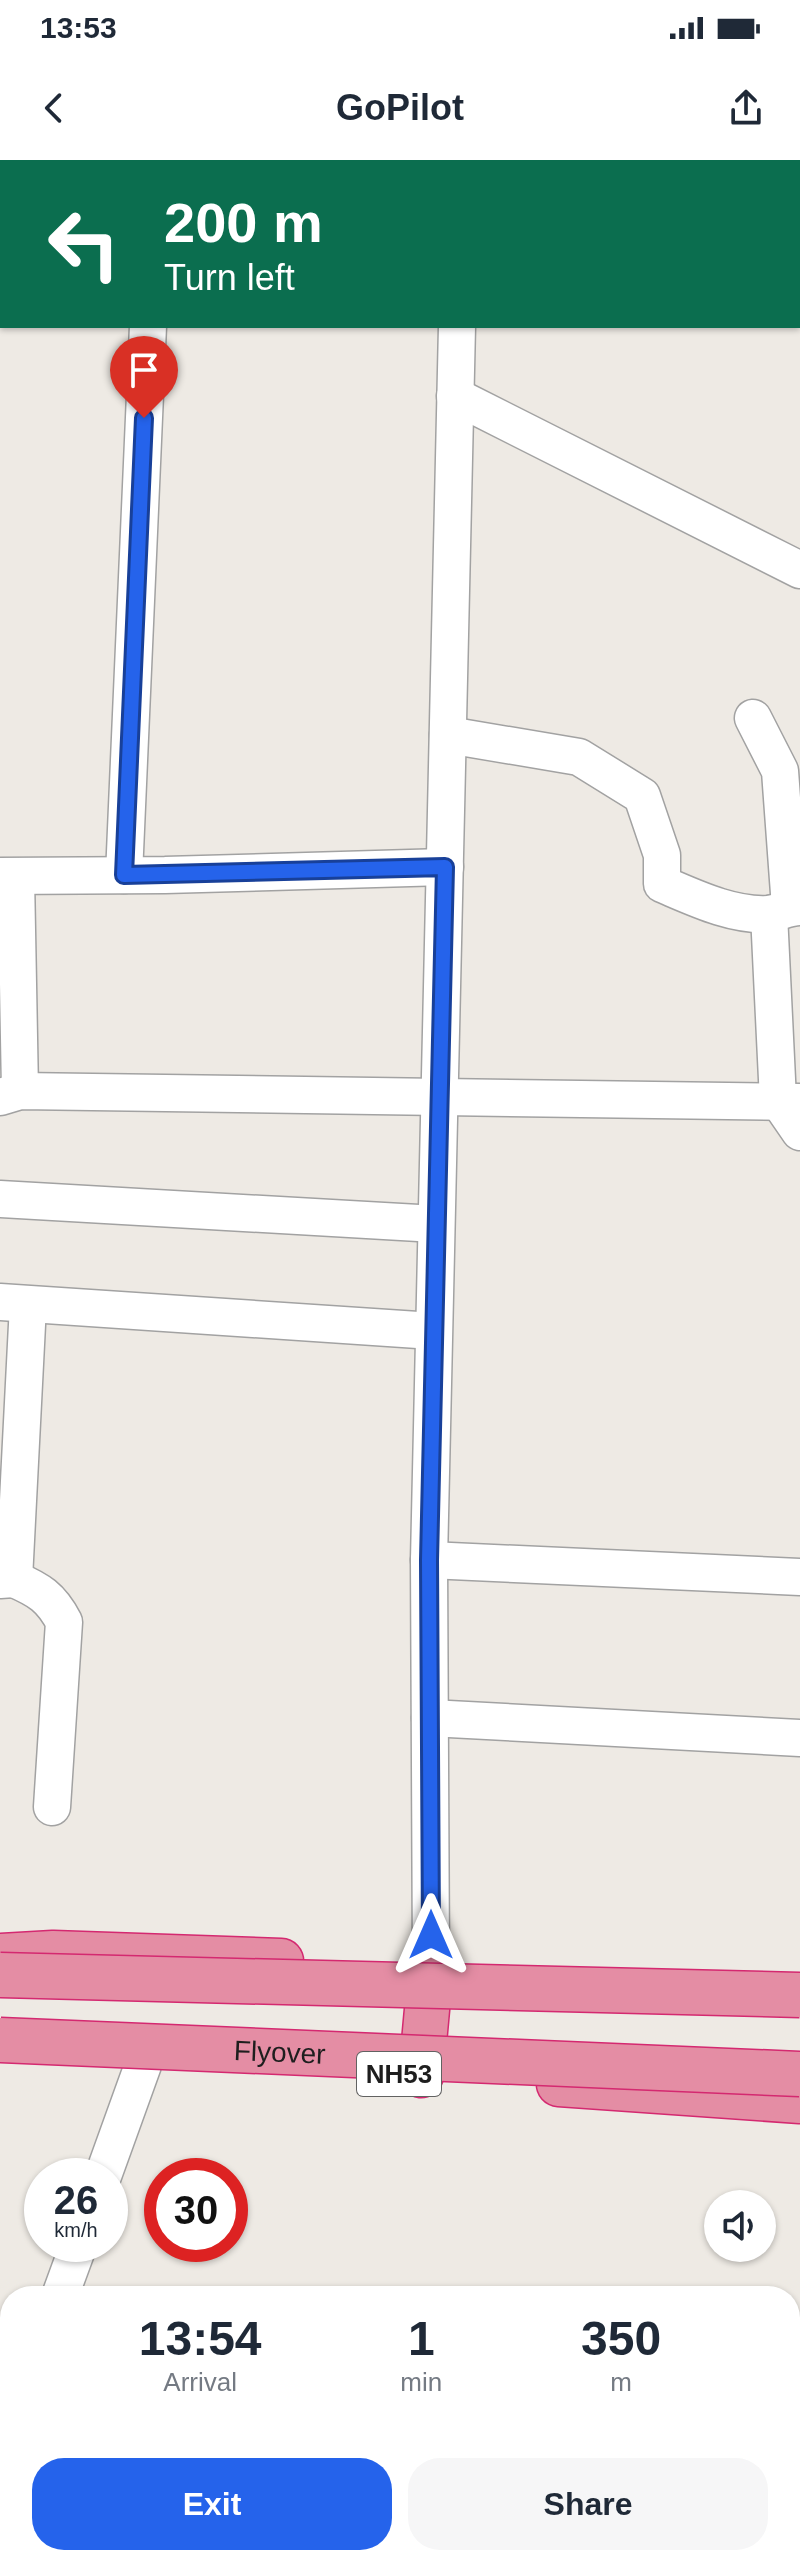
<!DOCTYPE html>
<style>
body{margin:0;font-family:Arial,sans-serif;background:#f6f6f7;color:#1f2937;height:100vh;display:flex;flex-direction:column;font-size:30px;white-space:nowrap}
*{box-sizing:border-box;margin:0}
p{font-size:26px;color:#747a83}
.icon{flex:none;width:44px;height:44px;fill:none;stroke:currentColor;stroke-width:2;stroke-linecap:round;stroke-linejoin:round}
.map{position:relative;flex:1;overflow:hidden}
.drawer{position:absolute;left:0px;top:2126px;width:800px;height:280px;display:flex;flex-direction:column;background:#fff;border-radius:32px 32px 0 0;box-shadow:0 2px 6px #0004}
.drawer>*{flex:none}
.top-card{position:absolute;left:0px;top:0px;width:800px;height:168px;box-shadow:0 2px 6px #0004;background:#0b6e4f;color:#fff;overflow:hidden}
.buttons{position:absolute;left:704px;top:2030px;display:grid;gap:16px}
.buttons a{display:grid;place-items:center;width:72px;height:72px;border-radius:50%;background:#fff;box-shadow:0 2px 6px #0004;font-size:40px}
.speed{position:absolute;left:24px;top:1998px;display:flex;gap:16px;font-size:40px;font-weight:700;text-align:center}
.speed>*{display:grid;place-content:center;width:104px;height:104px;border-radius:50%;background:#fff;box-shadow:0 2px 6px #0004;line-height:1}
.speed small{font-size:20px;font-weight:400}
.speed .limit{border:12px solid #d22;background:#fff;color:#111}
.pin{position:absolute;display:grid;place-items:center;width:68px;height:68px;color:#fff;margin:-82px -34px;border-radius:50% 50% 50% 0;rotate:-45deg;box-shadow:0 0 8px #0007}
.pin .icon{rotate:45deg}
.me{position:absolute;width:88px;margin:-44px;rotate:0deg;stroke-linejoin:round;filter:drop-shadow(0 0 6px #0008)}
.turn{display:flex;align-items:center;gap:28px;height:168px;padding:0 32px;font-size:36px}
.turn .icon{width:104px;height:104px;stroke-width:2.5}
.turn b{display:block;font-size:56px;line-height:68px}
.eta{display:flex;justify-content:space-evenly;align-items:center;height:136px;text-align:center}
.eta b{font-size:48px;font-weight:700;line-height:56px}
.action{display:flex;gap:16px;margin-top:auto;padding:16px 32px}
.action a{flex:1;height:92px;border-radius:32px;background:#2563eb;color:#fff;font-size:32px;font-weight:700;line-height:92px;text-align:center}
.action a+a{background:#f6f6f7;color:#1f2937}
.status{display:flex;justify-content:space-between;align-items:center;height:56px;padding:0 40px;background:#fff;direction:ltr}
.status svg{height:22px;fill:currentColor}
header{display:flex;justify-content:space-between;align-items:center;height:104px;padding:0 32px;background:#fff;font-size:36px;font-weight:700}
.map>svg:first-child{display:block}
</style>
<div class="status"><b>13:53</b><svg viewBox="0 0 49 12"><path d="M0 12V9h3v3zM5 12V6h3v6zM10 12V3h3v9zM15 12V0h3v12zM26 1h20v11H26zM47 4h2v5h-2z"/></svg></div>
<header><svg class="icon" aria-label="back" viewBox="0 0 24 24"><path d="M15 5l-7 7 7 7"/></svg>GoPilot<svg class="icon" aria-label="share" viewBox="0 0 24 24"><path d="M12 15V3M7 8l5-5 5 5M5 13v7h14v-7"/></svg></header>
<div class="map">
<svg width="800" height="2406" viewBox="0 0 800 2406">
<rect width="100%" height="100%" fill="#eeeae4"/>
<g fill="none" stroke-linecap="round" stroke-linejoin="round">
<defs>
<g id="minor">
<path d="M44 0 67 2"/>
<path d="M461 2V0"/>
<path d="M741 2V0"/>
<path d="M455 236 800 410"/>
<path d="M753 558 780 611 790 747"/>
<path d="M448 575 579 597 642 636 662 695V724C695 738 732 756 768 754 779 753 788 747 800 747"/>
<path d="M124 715 148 166"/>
<path d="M0 716 165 715 445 707"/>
<path d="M16 717 20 931"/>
<path d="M769 754 778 940 800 972"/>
<path d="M0 937 20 931 800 942"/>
<path d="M0 1039 436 1064"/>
<path d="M0 1142 433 1171"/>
<path d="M429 1400 800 1417"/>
<path d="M14 1419C39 1430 51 1437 64 1462L52 1647"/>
<path d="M0 1420 14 1419 28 1145"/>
<path d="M430 1558 800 1578"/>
<path d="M431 1806 429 1400 457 166"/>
<path d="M103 2016 143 1905"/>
<path d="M60 2136 79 2084"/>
<path d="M0 2306 10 2278"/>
<path d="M0 2363 10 2367"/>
<path d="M790 2393 800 2297"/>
<path d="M38 2406 39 2396"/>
</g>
<g id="highway">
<path d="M0 1796 53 1793 281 1801"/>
<path d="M421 1915 431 1806"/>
<path d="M559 1924 800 1941"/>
</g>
</defs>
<use href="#minor" stroke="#a2a2a2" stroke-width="39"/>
<use href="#highway" stroke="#d42970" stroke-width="47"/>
<use href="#minor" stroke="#fff" stroke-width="36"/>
<use href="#highway" stroke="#e48da4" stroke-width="44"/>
<defs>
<g id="highway-bridge">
<path d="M0 1815 800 1835"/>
<path id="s1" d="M0 1880 800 1914"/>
</g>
</defs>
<use href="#highway-bridge" stroke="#d42970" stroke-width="47" stroke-linecap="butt"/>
<use href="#highway-bridge" stroke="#e48da4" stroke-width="44"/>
</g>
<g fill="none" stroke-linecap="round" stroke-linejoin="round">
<defs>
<path id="route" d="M144 258 124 715 445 707 429 1400 431 1775"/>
</defs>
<use href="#route" stroke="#184099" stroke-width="20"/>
<use href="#route" stroke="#2563eb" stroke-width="14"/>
</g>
<g text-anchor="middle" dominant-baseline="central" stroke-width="6" stroke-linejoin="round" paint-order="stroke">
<rect fill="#fff" stroke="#626262" stroke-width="2" x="357" y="1892" width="84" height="44" rx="6"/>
<g font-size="26" font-weight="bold" fill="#1e1e1e">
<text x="399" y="1914">NH53</text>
</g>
<g font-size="28" fill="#1e1e1e" stroke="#fff">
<text stroke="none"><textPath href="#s1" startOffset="280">Flyover</textPath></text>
</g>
</g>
</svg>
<div class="buttons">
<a><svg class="icon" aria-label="sound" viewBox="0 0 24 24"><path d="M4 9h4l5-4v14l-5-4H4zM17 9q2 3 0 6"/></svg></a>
</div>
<div class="speed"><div>26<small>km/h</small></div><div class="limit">30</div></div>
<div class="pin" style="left:144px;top:258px;background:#d93025"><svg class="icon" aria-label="arrive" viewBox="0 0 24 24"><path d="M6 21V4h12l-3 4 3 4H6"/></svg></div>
<svg class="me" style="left:431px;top:1775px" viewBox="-20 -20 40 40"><path d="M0-17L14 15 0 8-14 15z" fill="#2563eb" stroke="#fff" stroke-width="4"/></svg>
<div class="top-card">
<div class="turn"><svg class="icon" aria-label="left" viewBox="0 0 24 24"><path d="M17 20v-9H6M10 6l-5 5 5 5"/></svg><div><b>200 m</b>Turn left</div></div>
</div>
<section class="drawer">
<div class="eta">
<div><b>13:54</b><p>Arrival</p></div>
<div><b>1</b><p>min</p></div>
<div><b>350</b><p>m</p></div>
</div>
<div class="action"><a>Exit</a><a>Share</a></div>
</section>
</div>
